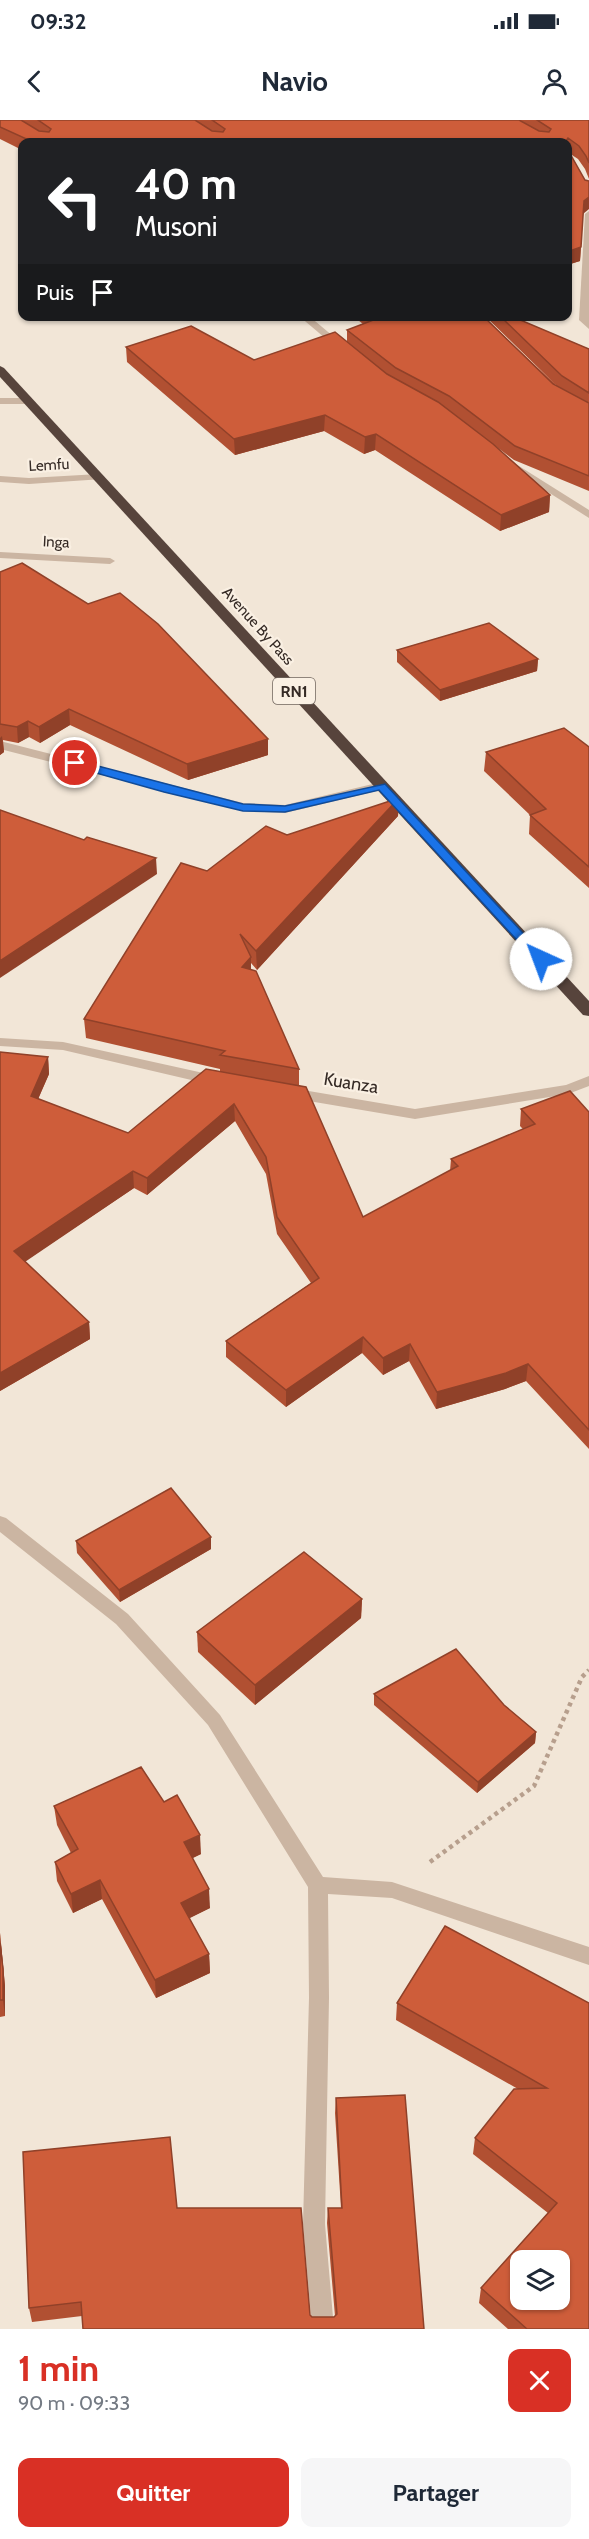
<!DOCTYPE html>
<html lang="fr">
<meta charset="utf-8">
<style>
body{margin:0;font-family:Cabin,sans-serif;background:#f6f6f7;color:#1f2937;height:100vh;display:flex;flex-direction:column;font-size:22px;white-space:nowrap}
*{box-sizing:border-box;margin:0}
p{font-size:20px;color:#747a83}
.icon{flex:none;width:33px;height:33px;fill:none;stroke:currentColor;stroke-width:2;stroke-linecap:round;stroke-linejoin:round}
.map{position:relative;height:2209px;overflow:hidden}
.side{display:flex;flex-direction:column;background:#fff;flex:1}
.side>*{flex:none}
.banner{position:absolute;left:18px;top:18px;width:554px;height:183px;border-radius:12px;box-shadow:0 2px 4px #0004;background:#202124;color:#fff;overflow:hidden}
.fabs{position:absolute;left:510px;top:2130px;display:grid;gap:12px}
.fabs a{display:grid;place-items:center;width:60px;height:60px;border-radius:12px;background:#fff;box-shadow:0 2px 4px #0004;font-size:30px}
.pin{position:absolute;display:grid;place-items:center;width:51px;height:51px;color:#fff;margin:-26px;border:3px solid #fff;border-radius:50%;box-shadow:0 2px 6px #0007}
.me{position:absolute;width:66px;margin:-33px;rotate:317deg;stroke-linejoin:round;filter:drop-shadow(0 0 4px #0008)}
.turn{display:flex;align-items:center;gap:21px;height:126px;padding:0 18px;font-size:27px}
.turn .icon{width:78px;height:78px;stroke-width:2.5}
.turn b{display:block;font-size:42px;line-height:51px}
.then{display:flex;align-items:center;height:57px;padding:0 18px;background:#0003;gap:12px;font-size:22px}
.round{display:grid;place-items:center;flex:none;width:63px;height:63px;border-radius:12px;background:#f6f6f7}
.headline{display:flex;align-items:center;justify-content:space-between;height:102px;padding:0 18px}
h1{font-size:36px;font-weight:700;line-height:45px;color:#d93025}
.button{display:flex;gap:12px;margin-top:auto;padding:12px 18px}
.button a{flex:1;height:69px;border-radius:12px;background:#d93025;color:#fff;font-size:24px;font-weight:700;line-height:69px;text-align:center}
.button a+a{background:#f6f6f7;color:#1f2937}
.status{display:flex;justify-content:space-between;align-items:center;height:42px;padding:0 30px;background:#fff;direction:ltr}
.status svg{height:16px;fill:currentColor}
header{display:flex;justify-content:space-between;align-items:center;height:78px;padding:0 18px;background:#fff;font-size:27px;font-weight:700}
.map>svg:first-child{display:block}
</style>
<div class="status"><b>09:32</b><svg viewBox="0 0 49 12"><path d="M0 12V9h3v3zM5 12V6h3v6zM10 12V3h3v9zM15 12V0h3v12zM26 1h20v11H26zM47 4h2v5h-2z"/></svg></div>
<header><svg class="icon" aria-label="back" viewBox="0 0 24 24"><path d="M15 5l-7 7 7 7"/></svg>Navio<svg class="icon" aria-label="person" viewBox="0 0 24 24"><circle cx="12" cy="8" r="4"/><path d="M4 21q1-7 8-7t8 7"/></svg></header>
<div class="map">
<svg width="589" height="2209" viewBox="0 0 589 2209">
<rect width="100%" height="100%" fill="#f2e6d7"/>
<g fill="none" stroke-linecap="round" stroke-linejoin="round">
<path stroke="#b79f8d" stroke-width="4.5" stroke-dasharray="4 4" stroke-linecap="butt" d="M430 1742 534 1666 582 1557 589 1550"/>
<g fill="#cbb5a2" fill-rule="evenodd">
<path d="M589 91V209L579 200 585 94Z"/>
<path d="M299 196H309L346 227 338 229Z"/>
<path d="M0 278H28L33 281 28 284H0Z"/>
<path d="M511 341 589 390V398L507 346 506 344Z"/>
<path d="M99 354 104 357 103 359 29 364 0 362V356L29 358Z"/>
<path d="M0 432 110 438 115 441 110 444 0 438Z"/>
<path d="M0 621 243 683 285 685 381 662 387 666 385 669 285 693 243 691 0 629Z"/>
<path d="M0 918 63 922 217 956 224 961 217 966 63 930 0 926Z"/>
<path d="M589 956V966L568 974 415 999 291 978 284 973 291 968 415 989 566 965Z"/>
<path d="M0 1396 6 1398 128 1494 220 1595 323 1757 392 1762 589 1827V1845L392 1778 328 1774 329 1878 325 2104 334 2209H312L303 2104 309 1878 308 1767 208 1605 116 1504 0 1412Z"/>
</g>
<path fill="#57443c" fill-rule="evenodd" d="M0 246 4 248 589 881V896L583 895 0 257Z"/>
</g>
<g fill="#b15032">
<path d="M0 0H589V59L585 49 578 39 569 33 583 94 580 141 567 145V22H22V30L0 19Z"/>
<path d="M353 196H483L556 265 485 196H525L517 199 589 229V371L514 340 494 325 550 375 549 392 500 411 375 330 364 334 324 311 235 335 127 242 126 227 254 240 347 222V210L363 204Z"/>
<path d="M0 452 268 635 188 660 70 605 40 623 29 617 18 623 3 620 4 632 0 635Z"/>
<path d="M397 530 538 539 537 551 440 581 397 542Z"/>
<path d="M589 627V768L529 714 530 695 484 651 486 632Z"/>
<path d="M399 678 398 696 257 850 251 843V849L299 949V965L363 1097 450 1051 451 1039 523 1009 520 1006 521 989 589 992V1329L526 1261 505 1269 436 1289 409 1241 383 1255 362 1233 286 1287 226 1237V1221L311 1163 277 1114 266 1054 235 1001 147 1075 134 1068 25 1141 89 1202 90 1219 0 1271V932L48 937 49 954 38 979 128 1013 220 952V949L86 918 84 899 207 751 287 715Z"/>
<path d="M76 1421 211 1429 120 1482 77 1433Z"/>
<path d="M362 1479 361 1498 255 1585 198 1532 197 1512Z"/>
<path d="M374 1574 504 1585 536 1612 535 1623 477 1673 374 1585Z"/>
<path d="M54 1686 201 1734 192 1738 210 1788 189 1798 209 1834 210 1853 156 1878 102 1779 73 1793 57 1761 55 1742 71 1733 57 1705Z"/>
<path d="M0 1813 5 1866V1896L0 1897Z"/>
<path d="M397 1883H589V2209H508L479 2183 481 2168 548 2093 473 2034 475 2018 518 1969 396 1900Z"/>
<path d="M336 1978 424 2209 82 2196 32 2202 29 2188 177 2088 312 2197H334L335 2196 327 2103 328 2088H341L335 1993Z"/>
</g>
<g fill="#904129">
<path d="M589 77V89L583 94 584 81Z"/>
<path d="M581 127 580 141 567 145V132Z"/>
<path d="M500 196H525L506 202Z"/>
<path d="M325 295 324 311 235 335 234 319Z"/>
<path d="M376 314 375 330 364 334 365 317Z"/>
<path d="M550 375 549 392 500 411 501 395Z"/>
<path d="M538 539 537 551 440 581V570Z"/>
<path d="M69 589 70 605 40 623 39 607Z"/>
<path d="M28 601 29 617 18 623 17 607Z"/>
<path d="M2 616 4 632 0 635V618Z"/>
<path d="M268 619V635L188 660 187 644Z"/>
<path d="M399 678 398 696 257 850 256 831Z"/>
<path d="M156 738 157 754 0 858V841Z"/>
<path d="M251 837V856L242 847Z"/>
<path d="M48 937 49 954 32 993 31 976Z"/>
<path d="M234 984 235 1001 147 1075V1058Z"/>
<path d="M133 1051 134 1068 16 1148 14 1131Z"/>
<path d="M89 1202 90 1219 0 1271V1253Z"/>
<path d="M363 1217 362 1233 286 1287V1270Z"/>
<path d="M410 1224 409 1241 383 1255V1238Z"/>
<path d="M528 1244 526 1261 505 1269 436 1289 437 1272Z"/>
<path d="M211 1417V1429L120 1482 119 1470Z"/>
<path d="M362 1479 361 1498 255 1585V1565Z"/>
<path d="M536 1612 535 1623 477 1673 478 1662Z"/>
<path d="M200 1715 201 1734 185 1742 184 1722Z"/>
<path d="M100 1760 102 1779 73 1793 71 1774Z"/>
<path d="M209 1769 210 1788 182 1802 181 1783Z"/>
<path d="M0 1813 5 1866V1896L3 1880Z"/>
<path d="M209 1834 210 1853 156 1878 155 1860Z"/>
</g>
<g fill="#ce5d3a" stroke="#904129" stroke-width="1.5" fill-rule="evenodd">
<path d="M0 0H21L39 11 49 12 51 9 38 0H195L212 11 223 12 225 9 212 0H519L539 11 549 12 551 9 537 0H589V43L586 36 579 26 568 18 566 21V22H33L0 7Z"/>
<path d="M567 26 568 30 585 60 589 61V77L584 81 581 127 567 132Z"/>
<path d="M372 196H483L553 264 589 283V356L515 326 449 276 396 248 347 210 376 199Z"/>
<path d="M500 196H511L589 229V273L562 256Z"/>
<path d="M191 206 254 240 335 212 387 254 438 282 493 324 550 375 501 395 376 314 365 317 325 295 234 319 126 227Z"/>
<path d="M22 443 88 484 120 473 158 504 268 619 187 644 69 589 39 607 28 601 17 607 0 604V452Z"/>
<path d="M489 503 538 539 440 570 397 530Z"/>
<path d="M564 608 589 627V747L530 695 546 689 486 632Z"/>
<path d="M399 678 256 831 240 814 251 837 242 847 256 851 299 949 220 935 225 931 84 899 181 743 207 751 266 706 287 715Z"/>
<path d="M0 690 84 720 87 717 156 738 0 841Z"/>
<path d="M0 932 48 937 31 976 128 1013 206 949 306 967 363 1097 458 1046 451 1039 535 1004 521 989 570 971 589 992V1310L528 1244 506 1253 437 1272 410 1224 383 1238 363 1217 286 1270 226 1221 319 1158 277 1097 266 1037 234 984 147 1058 133 1051 14 1131 89 1202 0 1253Z"/>
<path d="M171 1368 211 1417 119 1470 76 1421Z"/>
<path d="M304 1432 362 1479 255 1565 197 1512Z"/>
<path d="M456 1529 504 1585 536 1612 478 1662 374 1574Z"/>
<path d="M141 1647 164 1682 177 1675 200 1715 184 1722 209 1769 181 1783 209 1834 155 1860 100 1760 71 1774 55 1742 78 1729 54 1686Z"/>
<path d="M445 1806 589 1883V2209H527L481 2168 557 2083 475 2018 514 1969 547 1968 397 1883ZM520 2140H560V2180H520Z"/>
<path d="M0 1823 3 1849V1880H0Z"/>
<path d="M405 1975 424 2209H83L81 2182 29 2188 23 2032 170 2017 177 2088H301L310 2195 312 2197H334L337 2194 328 2088H342L336 1978Z"/>
</g>
<path fill="#1a73e8" stroke="#114b97" stroke-width="1.5" d="M75 640 243 684 285 686 385 664 547 839 541 843 537 842 379 670 285 692 243 691 164 672 71 646V641Z"/>
<g text-anchor="middle" dominant-baseline="central" stroke-width="4.5" stroke-linejoin="round" paint-order="stroke">
<g font-size="15" fill="#352a25" stroke="#faf0e3">
<text transform="translate(49 345) rotate(-3)">Lemfu</text>
<text transform="translate(56 422) rotate(3)">Inga</text>
<text transform="translate(258 506) rotate(48)">Avenue By Pass</text>
</g>
<rect fill="#faf0e3" stroke="#70655e" stroke-width="1.5" x="273" y="558" width="42" height="26" rx="4.5"/>
<g font-size="16" font-weight="bold" fill="#352a25">
<text x="294" y="571">RN1</text>
</g>
<g font-size="18" fill="#352a25" stroke="#faf0e3">
<text transform="translate(351 963) rotate(9)">Kuanza</text>
</g>
</g>
</svg>
<div class="fabs">
<a><svg class="icon" aria-label="layers" viewBox="0 0 24 24"><path d="M12 4l9 5-9 5-9-5zM3 14l9 5 9-5"/></svg></a>
</div>
<div class="pin" style="left:75px;top:643px;background:#d93025"><svg class="icon" aria-label="arrive" viewBox="0 0 24 24"><path d="M6 21V4h12l-3 4 3 4H6"/></svg></div>
<svg class="me" style="left:541px;top:839px" viewBox="-20 -20 40 40"><circle r="19" fill="#fff"/><path d="M0-13L10 11 0 6-10 11z" fill="#1a73e8"/></svg>
<div class="banner">
<div class="turn"><svg class="icon" aria-label="left" viewBox="0 0 24 24"><path d="M17 20v-9H6M10 6l-5 5 5 5"/></svg><div><b>40 m</b>Musoni</div></div>
<div class="then">Puis<svg class="icon" aria-label="arrive" viewBox="0 0 24 24"><path d="M6 21V4h12l-3 4 3 4H6"/></svg></div>
</div>
</div>
<section class="side">
<div class="headline"><div><h1>1 min</h1><p>90 m · 09:33</p></div><a class="round" style="background:#d93025;color:#fff"><svg class="icon" aria-label="close" viewBox="0 0 24 24"><path d="M6 6l12 12M18 6L6 18"/></svg></a></div>
<div class="button"><a>Quitter</a><a>Partager</a></div>
</section>
